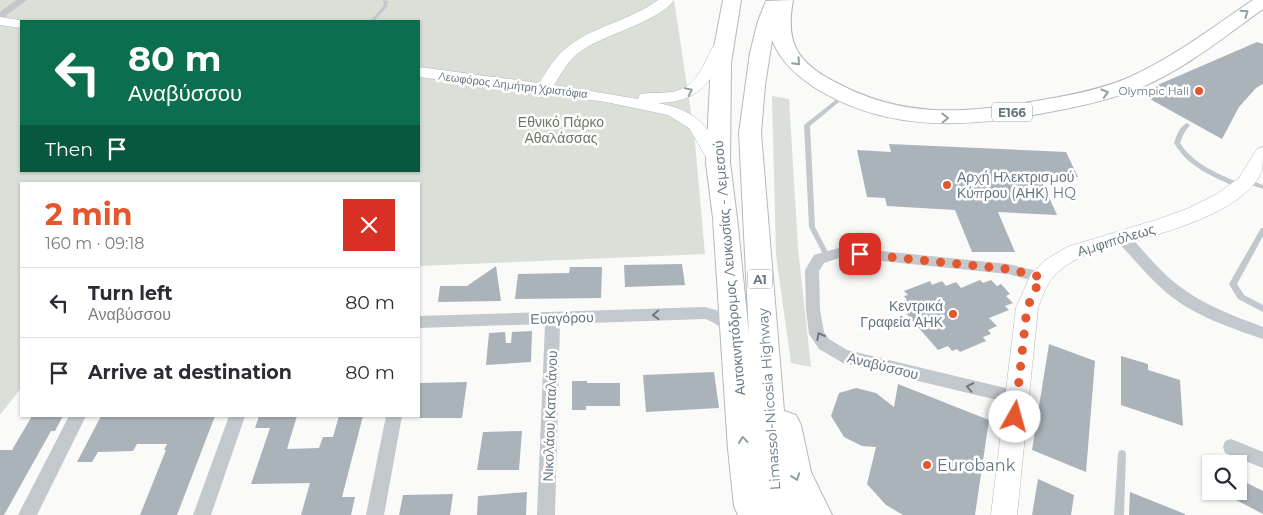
<!DOCTYPE html>
<meta charset="utf-8">
<style>
body{margin:0;font-family:Montserrat,sans-serif;background:#f2f2f3;color:#2b2b33;height:100vh;display:flex;flex-direction:column;font-size:19px;white-space:nowrap}
*{box-sizing:border-box;margin:0}
p{font-size:16px;color:#7c7c81}
.icon{flex:none;width:28px;height:28px;fill:none;stroke:currentColor;stroke-width:2;stroke-linecap:round;stroke-linejoin:round}
.map{position:relative;flex:1;overflow:hidden}
.details{position:absolute;left:20px;top:182px;width:400px;height:235px;display:flex;flex-direction:column;background:#fff;border-radius:0px;box-shadow:0 1px 4px #0004}
.details>*{flex:none}
.hud{position:absolute;left:20px;top:20px;width:400px;height:152px;border-radius:0px;box-shadow:0 1px 4px #0004;background:#0b6e4f;color:#fff;overflow:hidden}
.fabs{position:absolute;left:1202px;top:455px;display:grid;gap:10px}
.fabs a{display:grid;place-items:center;width:45px;height:45px;border-radius:0px;background:#fff;box-shadow:0 1px 4px #0004;font-size:25px}
.pin{position:absolute;display:grid;place-items:center;width:42px;height:42px;color:#fff;margin:-21px;border-radius:10px;box-shadow:0 2px 8px #0006}
.me{position:absolute;width:55px;margin:-28px;rotate:7deg;stroke-linejoin:round;filter:drop-shadow(0 0 4px #0008)}
.turn{display:flex;align-items:center;gap:18px;height:105px;padding:0 25px;font-size:22px}
.turn .icon{width:65px;height:65px;stroke-width:2.5}
.turn b{display:block;font-size:35px;line-height:42px}
.then{display:flex;align-items:center;height:48px;padding:0 25px;background:#0003;gap:10px;font-size:19px}
.round{display:grid;place-items:center;flex:none;width:52px;height:52px;border-radius:0px;background:#f2f2f3}
.head{display:flex;align-items:center;justify-content:space-between;height:85px;padding:0 25px}
h1{font-size:30px;font-weight:700;line-height:38px;color:#e4572e}
ul{padding:0;list-style:none}
li{display:flex;align-items:center;gap:15px;height:70px;padding:0 25px;border-top:1px solid #e1e1e2}
li div{flex:1}
li b{display:block;font-size:19px}
li em{font-style:normal}
.map>svg:first-child{display:block}
</style>
<div class="map">
<svg width="1263" height="515" viewBox="0 0 1263 515">
<rect width="100%" height="100%" fill="#fafaf8"/>
<g fill="#dadfd7" fill-rule="evenodd">
<path d="M0 0H674L694 132 705 254 419 266V184H21V388L0 415ZM21 21H419V171H21Z"/>
<path d="M772 96 789 99 798 248 811 367 791 363 776 255Z"/>
</g>
<g fill="#aab3b9">
<path d="M1257 42 1263 44V84L1256 88 1239 107 1222 139 1139 93Z"/>
<path d="M889 144 1066 152 1078 177 1039 175 1057 215 998 212 1015 252H972L955 210 887 206 885 198 867 197 857 150 891 152Z"/>
<path d="M682 264 685 285 625 287 624 265Z"/>
<path d="M496 266 501 301 438 302 440 286H467Z"/>
<path d="M570 267H602L601 298 515 299 518 274 569 273Z"/>
<path d="M980 280 983 283 991 280 997 286 1001 284 1010 294 1006 296 1013 303 1005 306 1009 310 989 318 997 326 988 330 991 334 983 337 986 341 960 352 957 349 952 351 948 346 938 350 898 304 907 300 904 296 908 295 904 291 930 281 932 285 942 281 946 286 956 282 961 288Z"/>
<path d="M532 331 531 362 486 365 489 333 505 332 506 343H511L512 332Z"/>
<path d="M1049 344 1095 361 1086 472 1032 450Z"/>
<path d="M1121 356 1148 364V370L1180 380 1183 426 1121 405Z"/>
<path d="M714 372 719 408 646 412 643 375Z"/>
<path d="M572 381H587V383H620V406H586V410H572Z"/>
<path d="M467 382 462 418H419V383Z"/>
<path d="M898 384 989 420 975 515H903L886 505 867 484 876 447 862 446 844 437 831 416 839 393 856 388 876 393 894 407Z"/>
<path d="M32 416H63L55 431H51L4 515H0V450H12Z"/>
<path d="M101 416H215L177 515H140L166 450H164L167 444H137L133 451 98 452 92 462H77Z"/>
<path d="M259 416H297L287 449 319 448 323 437H333L339 416H363L342 497H355L351 515H301L310 483 251 484 270 428H255Z"/>
<path d="M522 431 519 470H477L483 432Z"/>
<path d="M1038 479 1074 495 1071 515H1032Z"/>
<path d="M1239 479 1263 491V514L1219 491H1239Z"/>
<path d="M527 492 526 515H477L478 496Z"/>
<path d="M1130 492 1185 514V515H1129Z"/>
<path d="M453 494 450 515H399L403 495Z"/>
</g>
<g fill="none" stroke-linecap="round" stroke-linejoin="round">
<defs>
<g id="secondary">
<path d="M658 0H674C655 25 603 33 577 54 567 63 561 74 554 85L638 99 640 94C652 92 664 94 676 91 700 85 704 59 717 41H727L729 44C713 80 701 102 658 103 701 112 708 127 727 163L724 167 718 169 712 167 689 128 668 115 606 102 419 77V67L539 83C547 71 554 58 565 49 592 26 630 21 658 0Z"/>
<path d="M0 17 26 21H21V28L0 25Z"/>
<path d="M1263 147C1263 154 1263 164 1262 170 1249 208 1174 230 1139 240 1111 248 1080 252 1058 272 1047 282 1043 294 1038 308L1017 515H991L1016 308 1031 274 1044 261 1067 247 1159 219 1189 208 1217 194 1239 178 1257 149Z"/>
</g>
<path id="highway" d="M723 0H741L731 63 730 163 737 218 749 335 739 133 750 53 758 21 766 1 793 0C785 43 797 62 835 82 905 120 968 113 1042 100 1072 95 1103 89 1130 77 1174 57 1213 27 1253 0H1263V9C1224 37 1186 68 1142 87 1111 100 1077 107 1044 113 968 127 893 132 824 93 801 80 782 64 772 40L765 85 761 133 784 411 796 415 801 425 811 472 832 515H738L734 506 728 449 713 218 706 163 711 63Z"/>
</defs>
<use href="#secondary" stroke="#b3babf" stroke-width="1"/>
<use href="#highway" stroke="#b4b9bd" stroke-width="2"/>
<g fill="#c3c8cc" fill-rule="evenodd">
<path d="M382 0 388 1 387 7 374 21H370L383 7 384 2Z"/>
<path d="M843 94 846 96 845 97 810 126 815 227 830 256 829 258H825L809 227 804 125Z"/>
<path d="M1187 123 1190 125 1184 133 1180 143C1194 165 1219 174 1242 184L1243 186 1242 188H1238C1212 176 1189 168 1174 143 1177 135 1179 127 1187 123Z"/>
<path d="M1245 179H1247L1263 185V189L1245 183 1244 181Z"/>
<path d="M1261 228H1263V236L1237 284 1244 295 1263 305V312L1238 299 1229 284Z"/>
<path d="M1122 450 1125 451 1126 454 1124 515H1114L1118 454 1119 451Z"/>
</g>
<g fill="#c3c8cc" fill-rule="evenodd">
<path d="M16 0H27L0 20V12Z"/>
<path d="M1122 232 1127 233C1144 251 1159 271 1179 286 1204 305 1234 316 1263 327V339C1231 328 1195 316 1168 294 1149 278 1134 259 1117 241L1115 237 1117 233Z"/>
<path d="M842 247 1008 264 1046 273 1048 277 1046 281 1041 283 1008 274 842 257 824 263 819 271 820 310 824 332 829 339 847 350 1018 391 1024 393 1026 398 1024 403 1018 405 843 363 819 349 809 334 806 310 805 270 814 255Z"/>
<path d="M705 307C717 310 735 315 741 327L739 331C728 335 716 322 705 319L560 324 555 515H537L545 324 419 328V316Z"/>
<path d="M69 416H86L37 515H18Z"/>
<path d="M229 416H245L211 515H193Z"/>
<path d="M386 416H402L384 515H366Z"/>
<path d="M1231 439 1263 452V468L1225 453 1223 447 1225 441Z"/>
</g>
<use href="#secondary" fill="#fff" fill-rule="evenodd"/>
<use href="#highway" fill="#fff" fill-rule="evenodd"/>
</g>
<defs><path id="oneway-chevron" d="M-2-3.5L2.5 0L-2 3.5" fill="none" stroke-width="1.6" stroke-linecap="round" stroke-linejoin="round" transform="scale(1.25)"/></defs>
<g stroke="#939fa8">
<use href="#oneway-chevron" transform="translate(1245 13) rotate(-34)"/>
<use href="#oneway-chevron" transform="translate(797 62) rotate(47)"/>
<use href="#oneway-chevron" transform="translate(689 91) rotate(-26)"/>
<use href="#oneway-chevron" transform="translate(1105 93) rotate(-16)"/>
<use href="#oneway-chevron" transform="translate(945 118) rotate(-1)"/>
<use href="#oneway-chevron" transform="translate(743 440) rotate(-95)"/>
<use href="#oneway-chevron" transform="translate(796 477) rotate(70)"/>
</g>
<g stroke="#6a7a87">
<use href="#oneway-chevron" transform="translate(656 315) rotate(178)"/>
<use href="#oneway-chevron" transform="translate(820 336) rotate(-118)"/>
<use href="#oneway-chevron" transform="translate(970 387) rotate(-168)"/>
</g>
<g fill="none" stroke-linecap="round" stroke-linejoin="round">
<path stroke="#e4572e" stroke-width="9" stroke-dasharray="0 16.2" d="M860 254 1008 269 1041 277 1027 308 1015 417"/>
</g>
<g fill="#e4572e" stroke="#fff" stroke-width="2">
<circle cx="1199" cy="91" r="5"/>
<circle cx="947" cy="185" r="5"/>
<circle cx="953" cy="314" r="5"/>
<circle cx="927" cy="465" r="5"/>
</g>
<g text-anchor="middle" dominant-baseline="central" stroke-width="5" stroke-linejoin="round" paint-order="stroke">
<g font-size="11" fill="#657683" stroke="#fff">
<text transform="translate(513 85) rotate(7)">Λεωφόρος Δημήτρη Χριστόφια</text>
</g>
<g font-size="11" fill="#657683" stroke="#fff" text-anchor="end">
<text x="1189" y="91">Olympic Hall</text>
</g>
<g fill="#fff" stroke="#939fa8" stroke-width="1">
<rect x="992" y="102.5" width="40" height="19" rx="4"/>
<rect x="747.5" y="269.5" width="25" height="19" rx="4"/>
</g>
<g font-size="12" font-weight="bold" fill="#657683">
<text x="1012" y="112">E166</text>
<text x="760" y="279">A1</text>
</g>
<g font-size="14" fill="#687a64" stroke="#fff">
<text x="561" y="122">Εθνικό Πάρκο<tspan x="561" dy="16">Αθαλάσσας</tspan></text>
</g>
<g font-size="14" fill="#657683" stroke="#fff" text-anchor="start">
<text x="957" y="177">Αρχή Ηλεκτρισμού<tspan x="957" dy="16">Κύπρου (ΑΗΚ) HQ</tspan></text>
<text x="943" y="306" text-anchor="end">Κεντρικά<tspan x="943" dy="16">Γραφεία ΑΗΚ</tspan></text>
</g>
<g font-size="14" fill="#657683" stroke="#fff">
<text transform="translate(1116 240) rotate(-17)">Αμφιπόλεως</text>
<text transform="translate(729 268) rotate(-95)">Αυτοκινητόδρομος Λευκωσίας - Λεμεσού</text>
<text transform="translate(562 318) rotate(-2)">Ευαγόρου</text>
<text transform="translate(883 366) rotate(14)">Αναβύσσου</text>
<text transform="translate(769 399) rotate(-94)">Limassol-Nicosia Highway</text>
<text transform="translate(550 416) rotate(-88)">Νικολάου Καταλάνου</text>
</g>
<g font-size="16" fill="#657683" stroke="#fff" text-anchor="start">
<text x="937" y="465">Eurobank</text>
</g>
</g>
</svg>
<div class="fabs">
<a><svg class="icon" aria-label="search" viewBox="0 0 24 24"><circle cx="10" cy="10" r="6"/><path d="M15 15l6 6"/></svg></a>
</div>
<div class="pin" style="left:860px;top:254px;background:#d93025"><svg class="icon" aria-label="arrive" viewBox="0 0 24 24"><path d="M6 21V4h12l-3 4 3 4H6"/></svg></div>
<svg class="me" style="left:1015px;top:417px" viewBox="-20 -20 40 40"><circle r="19" fill="#fff"/><path d="M0-13L10 11 0 6-10 11z" fill="#e4572e"/></svg>
<div class="hud">
<div class="turn"><svg class="icon" aria-label="left" viewBox="0 0 24 24"><path d="M17 20v-9H6M10 6l-5 5 5 5"/></svg><div><b>80 m</b>Αναβύσσου</div></div>
<div class="then">Then<svg class="icon" aria-label="arrive" viewBox="0 0 24 24"><path d="M6 21V4h12l-3 4 3 4H6"/></svg></div>
</div>
<section class="details">
<div class="head"><div><h1>2 min</h1><p>160 m · 09:18</p></div><a class="round" style="background:#d93025;color:#fff"><svg class="icon" aria-label="close" viewBox="0 0 24 24"><path d="M6 6l12 12M18 6L6 18"/></svg></a></div>
<ul>
<li><svg class="icon" aria-label="left" viewBox="0 0 24 24"><path d="M17 20v-9H6M10 6l-5 5 5 5"/></svg><div><b>Turn left</b><p>Αναβύσσου</p></div><em>80 m</em></li>
<li><svg class="icon" aria-label="arrive" viewBox="0 0 24 24"><path d="M6 21V4h12l-3 4 3 4H6"/></svg><div><b>Arrive at destination</b></div><em>80 m</em></li>
</ul>
</section>
</div>
